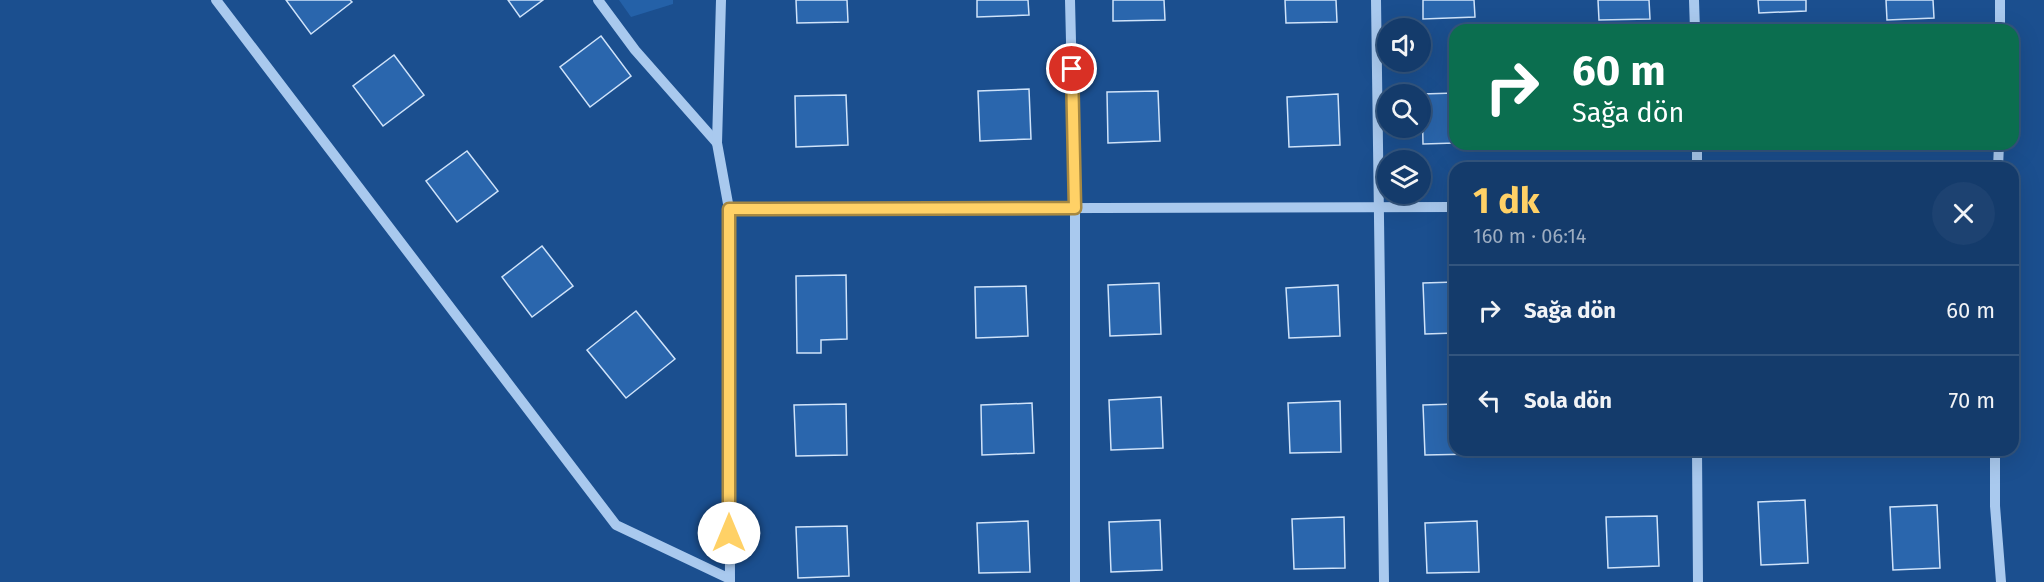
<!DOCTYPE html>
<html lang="tr">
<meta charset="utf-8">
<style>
body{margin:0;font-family:"Fira Sans",sans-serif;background:#1d4271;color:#f1f3f6;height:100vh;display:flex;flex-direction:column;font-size:22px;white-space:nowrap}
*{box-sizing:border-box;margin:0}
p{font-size:20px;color:#9dadc1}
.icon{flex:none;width:33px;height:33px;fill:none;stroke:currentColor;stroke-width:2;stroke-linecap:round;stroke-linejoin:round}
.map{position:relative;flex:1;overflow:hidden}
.sheet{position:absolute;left:1449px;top:162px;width:570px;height:294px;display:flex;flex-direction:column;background:#143b6b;border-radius:18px;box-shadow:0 6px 24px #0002,0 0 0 2px #33557e}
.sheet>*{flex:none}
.banner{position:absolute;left:1449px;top:24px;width:570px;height:126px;border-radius:18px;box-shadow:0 6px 24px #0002,0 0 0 2px #33557e;background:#0b6e4f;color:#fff;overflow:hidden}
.buttons{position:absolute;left:1377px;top:18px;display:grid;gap:12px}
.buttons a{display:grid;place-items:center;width:54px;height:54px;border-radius:50%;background:#143b6b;box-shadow:0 6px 24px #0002,0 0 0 2px #33557e;font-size:30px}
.pin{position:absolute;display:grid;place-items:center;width:51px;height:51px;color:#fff;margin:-26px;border:3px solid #fff;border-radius:50%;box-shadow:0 2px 6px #0007}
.me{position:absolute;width:66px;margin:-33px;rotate:0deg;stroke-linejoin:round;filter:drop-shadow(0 0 4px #0008)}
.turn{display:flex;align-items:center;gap:21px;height:126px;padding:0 24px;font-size:27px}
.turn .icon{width:78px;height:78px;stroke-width:2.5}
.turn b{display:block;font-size:42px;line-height:51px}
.round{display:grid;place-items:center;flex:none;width:63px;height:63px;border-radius:32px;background:#1d4271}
.overview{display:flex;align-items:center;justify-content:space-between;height:102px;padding:0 24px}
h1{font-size:36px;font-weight:700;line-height:45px;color:#ffd166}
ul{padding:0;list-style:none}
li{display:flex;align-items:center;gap:18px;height:90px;padding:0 24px;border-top:2px solid #33557e}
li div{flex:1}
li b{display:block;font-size:22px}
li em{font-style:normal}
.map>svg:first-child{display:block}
</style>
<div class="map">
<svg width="2044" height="582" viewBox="0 0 2044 582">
<rect width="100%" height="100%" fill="#1b4f8f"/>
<path fill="#2461a8" d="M619 0H673V4L631 17Z"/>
<g fill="#2a66ad" stroke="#cfe3fa" stroke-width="1.5">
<path d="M286 0H350L352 2 311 34Z"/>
<path d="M508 0H543L520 17Z"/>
<path d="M796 0H847L848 22 797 23Z"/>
<path d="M977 0H1028L1029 15 977 17Z"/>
<path d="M1113 0H1164L1165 20 1113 21Z"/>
<path d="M1285 0H1336L1337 22 1286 23Z"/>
<path d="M1423 0H1474L1475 17 1423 19Z"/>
<path d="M1598 0H1649L1650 19 1599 20Z"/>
<path d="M1758 0H1806V11L1759 13Z"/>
<path d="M1886 0H1933L1934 18 1887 20Z"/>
<path d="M601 36 631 76 590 107 560 67Z"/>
<path d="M394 55 424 95 383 126 353 86Z"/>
<path d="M1029 89 1031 139 980 141 978 91Z"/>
<path d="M1158 91 1160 141 1108 143 1107 92Z"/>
<path d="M1455 93V143L1423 144 1422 94Z"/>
<path d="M1338 94 1340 145 1289 147 1287 97Z"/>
<path d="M846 95 848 145 796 147 795 96Z"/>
<path d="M1605 144H1656L1605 146Z"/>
<path d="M467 151 498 191 457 222 426 181Z"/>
<path d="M542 246 573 286 532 317 502 277Z"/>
<path d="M846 275 847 339 821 340V353H797L796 276Z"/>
<path d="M1455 282V333L1425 334 1423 283Z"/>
<path d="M1159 283 1161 334 1110 336 1108 285Z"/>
<path d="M1338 285 1340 336 1289 338 1286 288Z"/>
<path d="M1026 286 1028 336 976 338 975 287Z"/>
<path d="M636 311 675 359 626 398 587 350Z"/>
<path d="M1161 397 1163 448 1111 450 1109 400Z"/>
<path d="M1340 401 1341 452 1290 453 1288 403Z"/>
<path d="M1032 403 1034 453 982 455 981 405Z"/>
<path d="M846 404 847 455 796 456 794 405Z"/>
<path d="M1455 404V450H1476V454L1425 455 1423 405Z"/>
<path d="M1758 450H1805V452L1758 454Z"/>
<path d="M1805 500 1808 563 1761 565 1758 502Z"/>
<path d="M1937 505 1940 568 1893 570 1890 507Z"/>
<path d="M1657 516 1659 566 1608 568 1606 517Z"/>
<path d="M1344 517 1345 568 1294 569 1292 519Z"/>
<path d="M1160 520 1162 570 1111 572 1109 522Z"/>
<path d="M1028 521 1030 572 979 573 977 523Z"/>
<path d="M1477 521 1479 572 1427 573 1425 523Z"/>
<path d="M847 526 849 576 798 578 796 527Z"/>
</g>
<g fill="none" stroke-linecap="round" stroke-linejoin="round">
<g stroke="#a9c9ee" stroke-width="10">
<path d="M216 0 616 525 730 579"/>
<path d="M598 0 635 50 717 143"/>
<path d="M721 0 717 143 729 209 730 582"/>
<path d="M1070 0 1075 208V582"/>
<path d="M1376 0 1384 582"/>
<path d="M1694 0 1695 30"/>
<path d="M2000 30V0"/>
<path d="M1697 144V168"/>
<path d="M1998 168 1999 144"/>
<path d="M729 209 1455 207"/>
<path d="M1697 450 1698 582"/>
<path d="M1995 450V506L2001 582"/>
</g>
</g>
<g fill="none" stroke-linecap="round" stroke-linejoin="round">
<defs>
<path id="route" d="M729 533V209L1075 208 1072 69"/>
</defs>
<use href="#route" stroke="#a68842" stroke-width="15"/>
<use href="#route" stroke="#ffd166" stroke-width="10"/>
</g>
</svg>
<div class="buttons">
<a><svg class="icon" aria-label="sound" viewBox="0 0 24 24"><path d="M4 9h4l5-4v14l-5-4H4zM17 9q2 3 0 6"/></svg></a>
<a><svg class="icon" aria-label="search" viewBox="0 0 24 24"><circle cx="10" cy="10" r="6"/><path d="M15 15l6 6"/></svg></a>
<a><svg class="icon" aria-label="layers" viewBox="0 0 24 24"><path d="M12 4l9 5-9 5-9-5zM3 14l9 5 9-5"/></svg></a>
</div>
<div class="pin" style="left:1072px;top:69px;background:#d93025"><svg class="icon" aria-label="arrive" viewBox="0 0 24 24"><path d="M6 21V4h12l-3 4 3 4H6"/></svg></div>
<svg class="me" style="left:729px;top:533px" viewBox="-20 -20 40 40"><circle r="19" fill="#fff"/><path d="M0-13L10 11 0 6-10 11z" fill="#ffd166"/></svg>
<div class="banner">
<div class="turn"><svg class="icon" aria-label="right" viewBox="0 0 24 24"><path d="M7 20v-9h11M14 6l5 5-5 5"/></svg><div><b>60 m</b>Sağa dön</div></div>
</div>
<section class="sheet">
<div class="overview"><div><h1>1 dk</h1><p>160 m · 06:14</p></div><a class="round"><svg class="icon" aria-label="close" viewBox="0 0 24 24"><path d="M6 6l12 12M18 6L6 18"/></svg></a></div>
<ul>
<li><svg class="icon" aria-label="right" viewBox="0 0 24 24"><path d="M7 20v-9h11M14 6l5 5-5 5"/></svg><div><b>Sağa dön</b></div><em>60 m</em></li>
<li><svg class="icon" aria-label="left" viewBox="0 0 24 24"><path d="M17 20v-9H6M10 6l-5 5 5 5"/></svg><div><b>Sola dön</b></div><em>70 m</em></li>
</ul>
</section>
</div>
